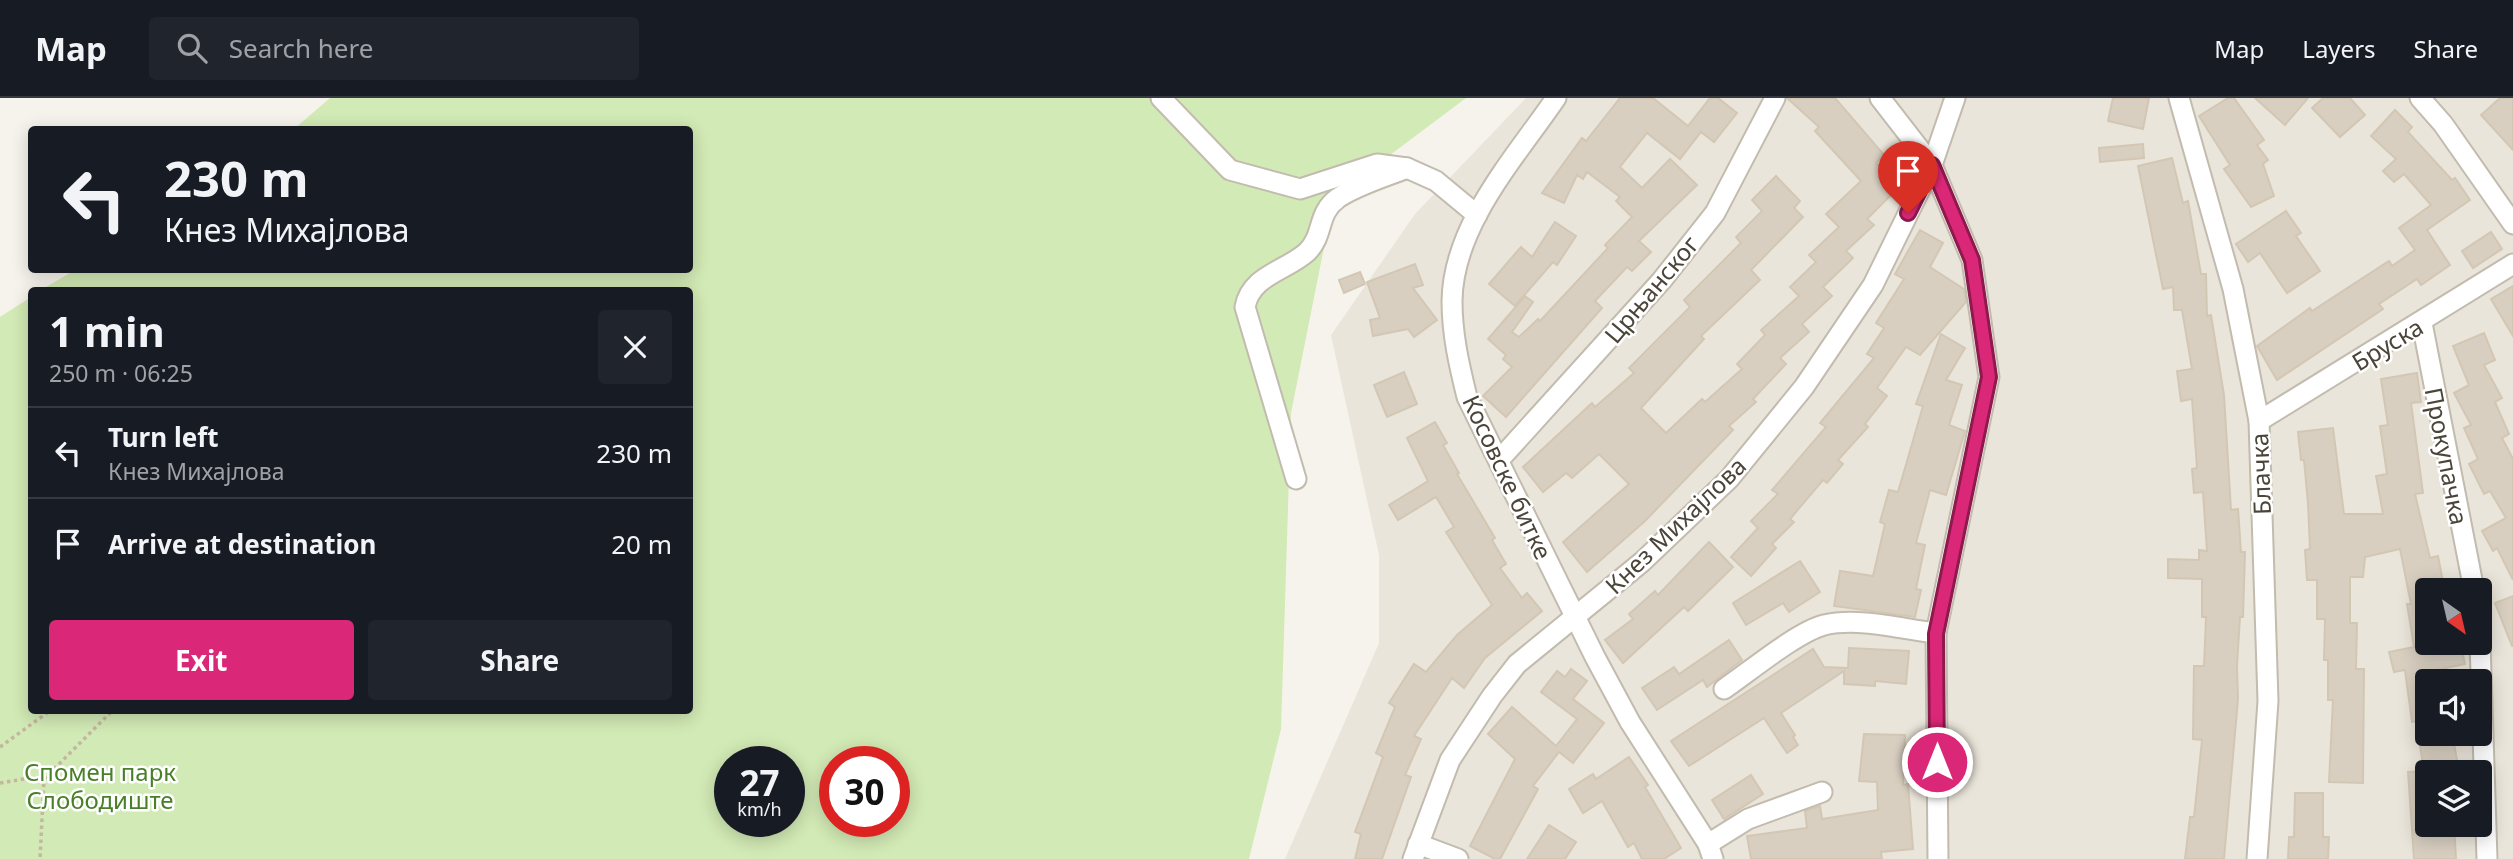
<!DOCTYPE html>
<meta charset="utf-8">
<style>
body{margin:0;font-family:"Noto Sans",sans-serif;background:#20242c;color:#f1f3f6;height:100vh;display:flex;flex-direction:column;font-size:26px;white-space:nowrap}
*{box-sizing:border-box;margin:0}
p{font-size:23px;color:#9ea1a6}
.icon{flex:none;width:38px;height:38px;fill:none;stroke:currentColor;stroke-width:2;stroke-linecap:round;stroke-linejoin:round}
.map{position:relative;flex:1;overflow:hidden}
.details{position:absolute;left:28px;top:189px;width:665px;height:427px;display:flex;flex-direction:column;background:#171b24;border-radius:7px;box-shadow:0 4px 18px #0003}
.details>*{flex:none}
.hud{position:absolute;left:28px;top:28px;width:665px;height:147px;border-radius:7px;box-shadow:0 4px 18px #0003;background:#171b24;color:#f1f3f6;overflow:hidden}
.needle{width:46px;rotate:146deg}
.buttons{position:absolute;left:2415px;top:480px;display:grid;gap:14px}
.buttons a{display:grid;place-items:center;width:77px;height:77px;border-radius:7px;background:#171b24;box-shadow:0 4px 18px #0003;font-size:35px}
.speed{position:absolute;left:714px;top:648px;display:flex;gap:14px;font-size:35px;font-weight:700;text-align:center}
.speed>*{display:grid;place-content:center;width:91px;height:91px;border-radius:50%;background:#171b24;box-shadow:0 4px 18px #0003;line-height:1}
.speed small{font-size:18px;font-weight:400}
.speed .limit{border:10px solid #d22;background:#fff;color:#111}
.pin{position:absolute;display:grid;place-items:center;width:60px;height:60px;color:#fff;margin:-72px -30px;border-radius:50% 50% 50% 0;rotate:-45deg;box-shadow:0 0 7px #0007}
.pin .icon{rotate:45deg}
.me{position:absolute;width:77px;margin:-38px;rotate:0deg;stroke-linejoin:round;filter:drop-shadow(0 0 5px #0008)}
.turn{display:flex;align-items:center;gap:24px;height:147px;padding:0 21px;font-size:32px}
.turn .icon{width:91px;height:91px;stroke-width:2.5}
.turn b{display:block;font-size:49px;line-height:60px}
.round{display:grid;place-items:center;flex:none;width:74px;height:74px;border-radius:7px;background:#20242c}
.head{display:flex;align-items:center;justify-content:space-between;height:119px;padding:0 21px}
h1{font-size:42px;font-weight:700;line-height:52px}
.cta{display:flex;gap:14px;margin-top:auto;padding:14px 21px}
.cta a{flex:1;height:80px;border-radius:7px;background:#db2777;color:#fff;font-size:28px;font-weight:700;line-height:80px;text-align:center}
.cta a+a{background:#20242c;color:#f1f3f6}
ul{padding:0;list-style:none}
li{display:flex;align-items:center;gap:21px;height:91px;padding:0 21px;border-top:2px solid #363941}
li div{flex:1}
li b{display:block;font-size:26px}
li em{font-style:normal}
header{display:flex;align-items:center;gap:42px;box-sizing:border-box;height:98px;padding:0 35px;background:#171b24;border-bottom:2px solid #363941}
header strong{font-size:33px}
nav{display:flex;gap:38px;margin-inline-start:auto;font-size:24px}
.search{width:490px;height:63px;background:#20242c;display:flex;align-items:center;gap:18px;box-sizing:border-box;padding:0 24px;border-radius:7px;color:#9ea1a6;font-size:26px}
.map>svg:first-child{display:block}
</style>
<header>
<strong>Map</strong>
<div class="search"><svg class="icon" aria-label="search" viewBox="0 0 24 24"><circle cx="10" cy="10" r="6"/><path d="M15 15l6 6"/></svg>Search here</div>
<nav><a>Map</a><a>Layers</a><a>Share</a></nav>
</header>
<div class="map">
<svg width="2513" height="761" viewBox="0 0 2513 761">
<rect width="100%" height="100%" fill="#f6f3ec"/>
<path fill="#eae5da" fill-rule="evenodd" d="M1526 0H2513V761H1285L1379 545V457L1331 237 1415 116ZM2427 492H2480V544H2427ZM2427 583H2480V635H2427ZM2427 674H2480V726H2427Z"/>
<path fill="#d2eab5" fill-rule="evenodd" d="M330 0H1466L1334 99 1291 315 1281 631 1249 761H0V219L31 199 32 612H690V192H41L75 172H690V32L294 31ZM730 663H789V723H730ZM835 663H894V723H835Z"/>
<g fill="#d8cfc1" stroke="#d3c7b4" stroke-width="2">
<path d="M1620 0H1653L1688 28 1710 0H1718L1737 15 1714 44 1701 34 1680 61 1647 35 1620 69 1642 90 1670 61 1697 87 1639 143 1651 154 1632 173 1627 169 1595 203 1602 210 1506 319 1483 298 1512 269 1503 261 1506 257 1488 241 1525 198 1533 204 1512 234 1519 239 1538 221 1540 223 1608 150 1605 147 1632 119 1616 103 1620 99 1587 74 1583 81 1577 77 1564 105 1542 95 1582 40 1586 43Z"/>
<path d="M1787 0H1835L1884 57 1876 65 1899 89 1867 121 1874 127 1846 153 1853 160 1823 189 1832 198 1802 226 1809 234 1780 260 1786 266 1753 301 1756 304 1729 328 1733 332 1645 423 1587 474 1563 444 1629 386 1599 356 1572 380 1566 375 1543 394 1523 369 1592 305 1595 309 1634 275 1629 270 1690 209 1684 202 1741 145 1736 139 1762 113 1752 102 1776 78 1800 103 1794 110 1803 119 1751 172 1760 182 1701 238 1704 241 1641 310 1666 335 1702 301 1705 304 1742 271 1737 266 1765 237 1761 232 1799 198 1790 189 1816 164 1809 157 1839 129 1826 116 1861 83 1815 33 1819 29Z"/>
<path d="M2113 0H2149L2143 31 2108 23Z"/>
<path d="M2228 0H2234L2264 42 2257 47 2268 62 2263 66 2274 98 2251 109 2224 71 2230 67 2199 18Z"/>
<path d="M2255 0H2308L2285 27Z"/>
<path d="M2323 0H2350L2365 17 2340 39 2312 10Z"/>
<path d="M2500 0H2513V52L2481 17Z"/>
<path d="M2395 12 2412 29 2408 34 2452 82 2455 80 2470 102 2427 132 2450 167 2421 187 2417 181 2379 206 2383 211 2277 282 2257 248 2310 210 2312 213 2389 163 2392 168 2415 152 2399 130 2431 107 2404 76 2394 84 2383 73 2396 61 2371 38Z"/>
<path d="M2143 46 2144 60 2100 64 2099 50Z"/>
<path d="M2172 60 2183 105 2188 103 2201 176H2206L2207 218 2211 217 2224 297 2231 412 2238 411 2241 454H2245L2243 519H2240L2237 568 2238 601 2224 761H2185L2190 719H2194L2202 642 2193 641 2194 568H2204L2206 519H2202V481L2168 480V461L2199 462V452L2207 453 2203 394 2194 395 2192 371 2197 370 2192 301 2181 303 2177 273 2192 271 2182 212H2174L2173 189 2163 191 2138 68Z"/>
<path d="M2286 113 2301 135 2296 138 2320 173 2287 195 2260 155 2248 164 2236 146Z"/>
<path d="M1555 124 1576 138 1557 167 1553 164 1515 208 1489 186 1521 149 1532 159Z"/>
<path d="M1920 132 1943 145 1930 169 1964 191 1966 204 1920 257 1906 249 1877 290 1887 298 1865 326 1868 329 1838 362 1843 366 1827 385 1823 382 1790 421 1794 424 1772 446 1776 450 1751 478 1731 459 1758 430 1751 423 1778 396 1772 392 1826 329 1820 325 1874 260 1867 256 1884 230 1876 225 1904 181 1895 176Z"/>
<path d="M2491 134 2502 151 2473 170 2462 153Z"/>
<path d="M1415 166 1423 187 1413 190 1437 222 1414 239 1408 231 1373 238 1370 222 1380 220 1367 184Z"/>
<path d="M1360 174 1365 186 1344 195 1339 182Z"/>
<path d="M2513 188V238L2491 201Z"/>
<path d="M2484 235 2495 262 2484 267 2502 300 2495 304 2509 336 2502 340 2513 361V482L2497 450 2493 453 2482 433 2506 420 2490 393 2484 396 2469 366 2478 361 2464 330 2471 327 2454 295 2469 287 2453 248Z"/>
<path d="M1941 236 1965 250 1946 282 1962 287 1949 327 1965 333 1946 397 1930 392 1916 445 1925 447 1916 491 1921 492 1915 519 1834 508 1840 473 1873 478 1885 426 1880 424 1889 392 1898 394 1923 308 1916 306Z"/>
<path d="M1404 274 1417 306 1387 319 1374 287Z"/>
<path d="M2417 275 2421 304 2411 305 2423 395 2415 396 2430 460 2438 458 2443 484 2427 487V544H2460L2465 566 2427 574V622L2412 624 2405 572 2394 574 2389 554 2414 549 2407 506H2411L2400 451 2365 459 2363 479H2350V525H2357L2356 571H2364L2363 685 2329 684 2333 602H2328V562H2324L2325 521H2317V482H2307L2305 452 2310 451 2308 406 2304 362H2301L2298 334 2333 330 2344 416H2383L2376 378 2387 376 2380 328 2388 327 2381 281Z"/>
<path d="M1435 324 1447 345 1443 347 1459 375 1457 376 1495 440 1492 442 1506 466 1500 470 1522 500 1527 495 1542 513 1485 560 1464 590 1452 580 1414 638 1421 641 1405 677 1411 679 1382 761H1355L1361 736 1355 734 1383 659 1376 655 1395 609 1389 605 1414 566 1426 574 1457 537 1492 507 1446 434 1454 429 1436 399 1398 422 1389 407 1428 383 1407 340Z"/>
<path d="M1709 444 1733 469 1688 513 1684 509 1623 565 1605 542 1633 521 1629 516 1655 493 1658 497Z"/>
<path d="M1800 463 1820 494 1789 514 1783 505 1746 527 1733 505Z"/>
<path d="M2513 498V548H2512L2495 505Z"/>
<path d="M1729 542 1742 562 1707 589 1703 582 1657 612 1642 590 1674 569 1679 576Z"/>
<path d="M1849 550 1909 553 1906 586 1875 583V588L1844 586V573L1781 615 1795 637 1793 639 1798 647 1787 655 1764 620 1689 668 1671 643 1813 551 1824 569 1848 570Z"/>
<path d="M1571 571 1587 583 1573 601 1604 625 1573 665 1559 654 1533 688 1538 691 1500 761H1495L1470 748 1515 661 1488 636 1512 609 1556 648 1577 621 1541 594 1557 573 1565 579Z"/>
<path d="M2418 635H2452L2457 662 2454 674H2427V726H2454L2456 761H2414L2408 674 2424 673Z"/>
<path d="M1864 636 1905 637 1903 687 1908 686 1913 751 1881 754 1882 761H1751L1747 738 1807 730 1805 713 1820 708 1822 721 1878 712 1877 684 1859 683Z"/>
<path d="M1629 659 1648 687 1645 689 1681 750 1664 761H1642L1634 745 1628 749 1602 703 1583 715 1569 691 1593 676 1596 681Z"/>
<path d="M1751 677 1763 696 1724 721 1712 702Z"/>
<path d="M2295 695H2323V739H2329L2328 761H2288L2289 739H2294Z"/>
<path d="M1549 727 1576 744 1565 761H1527Z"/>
</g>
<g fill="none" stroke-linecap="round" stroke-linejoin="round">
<defs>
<g id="minor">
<path d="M1161 0 1230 72 1300 91 1377 66 1407 70 1436 83 1477 117"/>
<path d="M1556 0C1515 60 1453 127 1452 203 1452 236 1459 267 1467 299L1595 559 1630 624 1708 746 1713 761"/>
<path d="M1880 0 1932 67 1972 162 1989 279 1936 535 1938 761"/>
<path d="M2179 0 2233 191 2259 323 2268 603 2257 761"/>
<path d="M2420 0 2443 26 2513 126"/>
<path d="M2422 225 2474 492"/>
<path d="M2259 323 2513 166"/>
<path d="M1500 361 1662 182 1715 115 1775 0"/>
<path d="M1296 381 1245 209C1251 177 1286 173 1307 154 1325 136 1316 116 1338 100 1357 87 1385 79 1407 70"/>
<path d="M2480 544 2487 761"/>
<path d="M1724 591C1749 574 1797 534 1824 527 1859 519 1902 531 1936 535"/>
<path d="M1418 746 1458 761"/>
<path d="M1708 746 1748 721 1822 694"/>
<path d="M1413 761 1450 662 1492 598 1517 566 1642 464 1729 381 1804 289 1873 187 1932 67 1955 0"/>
</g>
</defs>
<use href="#minor" stroke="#c2bbae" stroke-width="23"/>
<g stroke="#c4b79f" stroke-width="3.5" stroke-dasharray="3.5 3.5" stroke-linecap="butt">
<path d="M0 649 51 612"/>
<path d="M44 681 113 612"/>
<path d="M0 685 30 680 44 681 40 761"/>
</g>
<use href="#minor" stroke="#fff" stroke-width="19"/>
</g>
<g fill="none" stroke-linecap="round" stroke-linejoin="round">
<defs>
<path id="route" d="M1908 115 1932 67 1972 162 1989 279 1936 536 1937 664"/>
</defs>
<use href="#route" stroke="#8e194d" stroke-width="18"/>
<use href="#route" stroke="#db2777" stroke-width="12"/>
</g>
<g text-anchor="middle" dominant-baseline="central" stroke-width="5" stroke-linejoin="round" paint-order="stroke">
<g font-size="24" fill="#4b4439" stroke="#fff">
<text transform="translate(1651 191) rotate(-50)">Црњанског</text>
<text transform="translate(2387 246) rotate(-31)">Бруска</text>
<text transform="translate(2447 358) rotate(79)">Прокупачка</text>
<text transform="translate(2260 376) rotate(-92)">Блачка</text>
<text transform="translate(1508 379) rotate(65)">Косовске битке</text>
<text transform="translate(1675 427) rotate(-44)">Кнез Михајлова</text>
</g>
<g font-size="24" fill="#4a7f2a" stroke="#fff">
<text x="100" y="673">Спомен парк<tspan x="100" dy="28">Слободиште</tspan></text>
</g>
</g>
</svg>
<div class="buttons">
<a><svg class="needle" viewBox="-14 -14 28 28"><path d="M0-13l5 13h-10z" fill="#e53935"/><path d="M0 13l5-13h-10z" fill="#9ea1a6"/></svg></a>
<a><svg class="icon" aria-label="sound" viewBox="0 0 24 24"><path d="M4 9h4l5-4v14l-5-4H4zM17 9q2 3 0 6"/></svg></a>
<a><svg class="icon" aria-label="layers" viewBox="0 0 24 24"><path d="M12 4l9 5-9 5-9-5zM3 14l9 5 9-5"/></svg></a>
</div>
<div class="speed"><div>27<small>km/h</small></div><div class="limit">30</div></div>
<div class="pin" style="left:1908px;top:115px;background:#d93025"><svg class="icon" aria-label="arrive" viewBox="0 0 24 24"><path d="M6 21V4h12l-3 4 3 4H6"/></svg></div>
<svg class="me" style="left:1937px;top:664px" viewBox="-20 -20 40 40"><circle r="17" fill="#db2777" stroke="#fff" stroke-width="3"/><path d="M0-11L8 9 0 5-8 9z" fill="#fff"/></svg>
<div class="hud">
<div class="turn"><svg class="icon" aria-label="left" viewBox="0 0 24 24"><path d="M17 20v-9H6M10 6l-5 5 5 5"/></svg><div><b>230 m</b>Кнез Михајлова</div></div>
</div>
<section class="details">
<div class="head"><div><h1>1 min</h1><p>250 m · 06:25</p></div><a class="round"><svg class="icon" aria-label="close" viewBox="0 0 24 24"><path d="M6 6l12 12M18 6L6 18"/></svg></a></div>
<ul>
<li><svg class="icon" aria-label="left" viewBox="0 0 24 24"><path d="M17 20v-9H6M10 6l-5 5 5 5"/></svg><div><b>Turn left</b><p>Кнез Михајлова</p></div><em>230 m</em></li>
<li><svg class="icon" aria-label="arrive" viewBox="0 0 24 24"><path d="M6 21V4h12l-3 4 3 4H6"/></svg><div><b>Arrive at destination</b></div><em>20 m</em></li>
</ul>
<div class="cta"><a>Exit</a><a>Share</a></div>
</section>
</div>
